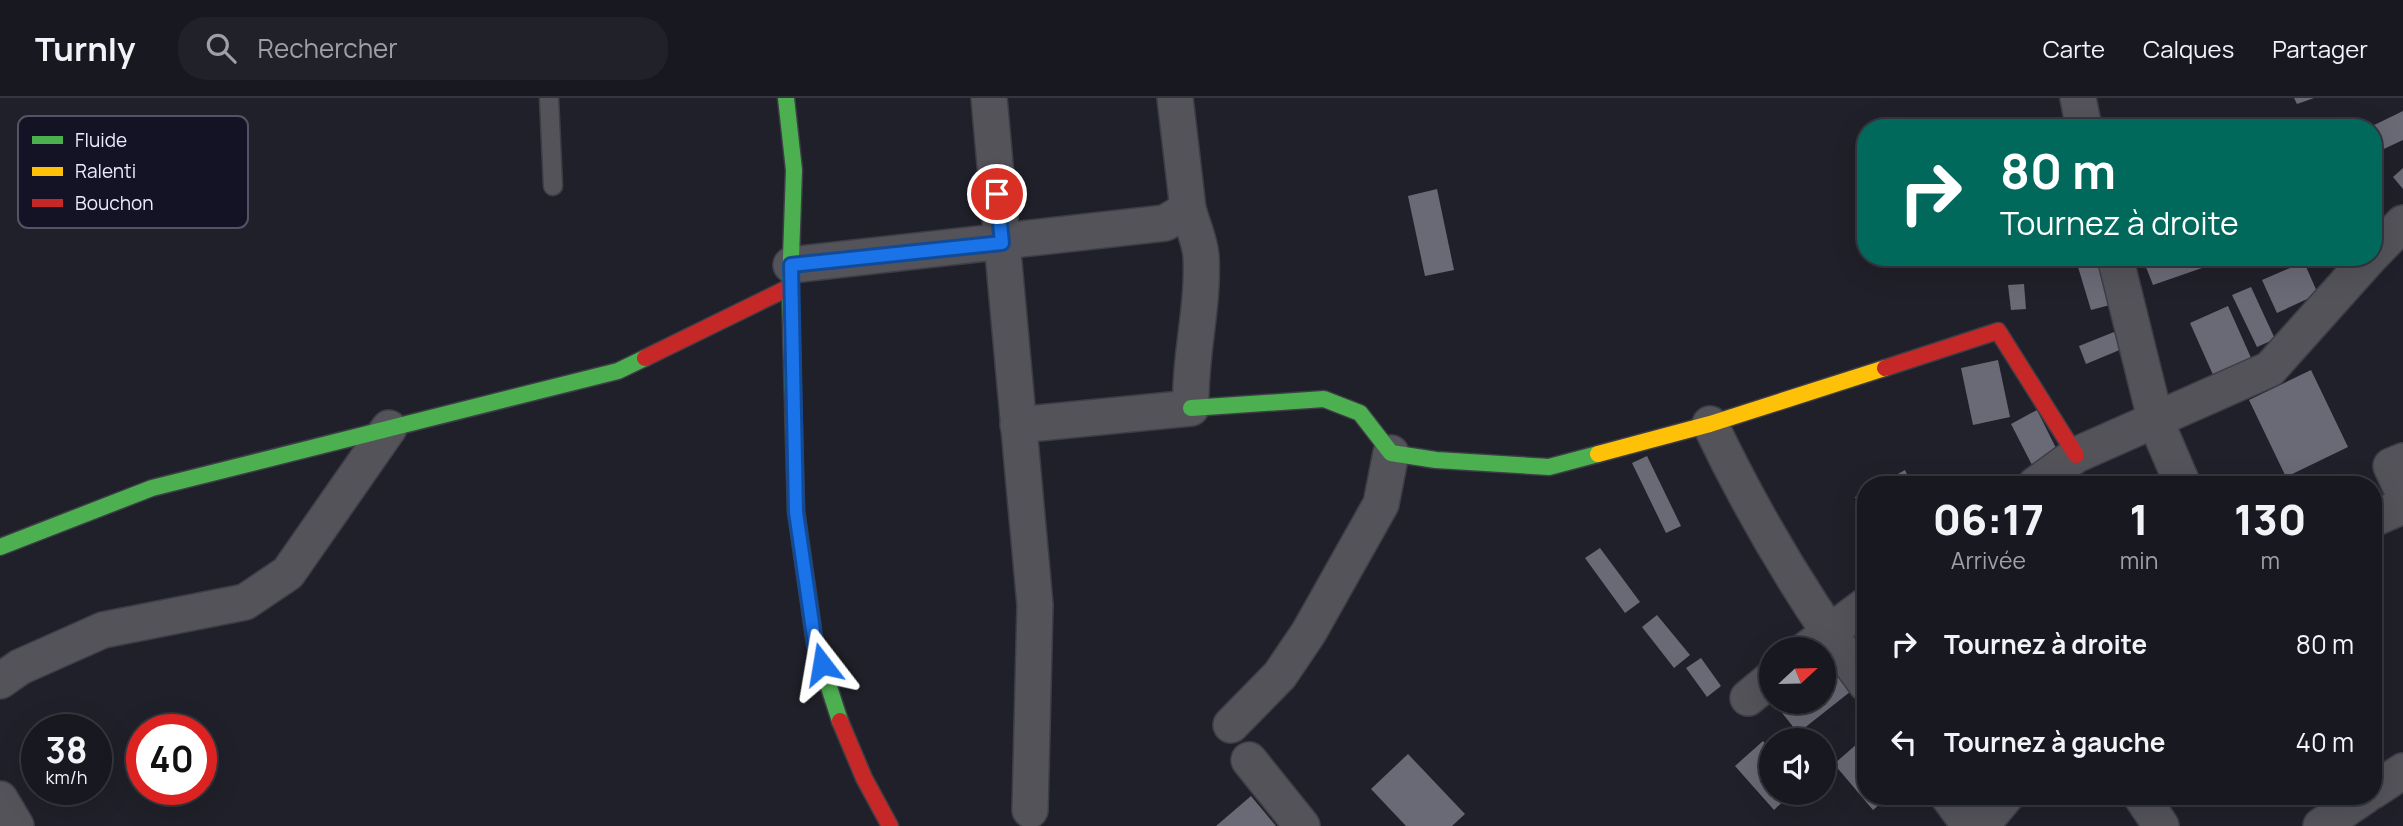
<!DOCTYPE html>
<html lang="fr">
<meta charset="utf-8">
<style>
body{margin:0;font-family:Manrope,sans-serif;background:#212129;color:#f1f3f6;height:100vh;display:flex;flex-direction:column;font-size:26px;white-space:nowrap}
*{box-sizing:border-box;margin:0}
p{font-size:23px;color:#9fa0a5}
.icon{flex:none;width:38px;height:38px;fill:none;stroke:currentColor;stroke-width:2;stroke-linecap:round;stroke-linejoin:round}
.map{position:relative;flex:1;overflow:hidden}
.sheet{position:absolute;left:1857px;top:378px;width:525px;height:329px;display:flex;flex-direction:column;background:#181820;border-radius:28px;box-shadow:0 7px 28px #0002,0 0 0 2px #36373e}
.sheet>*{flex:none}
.banner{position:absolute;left:1857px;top:21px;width:525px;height:147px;border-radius:28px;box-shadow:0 7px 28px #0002,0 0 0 2px #36373e;background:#00695c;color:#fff;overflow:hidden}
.needle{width:46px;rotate:68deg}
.tools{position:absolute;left:1759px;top:539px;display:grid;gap:14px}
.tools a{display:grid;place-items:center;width:77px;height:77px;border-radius:50%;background:#181820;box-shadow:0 7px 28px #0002,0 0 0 2px #36373e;font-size:35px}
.speed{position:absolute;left:21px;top:616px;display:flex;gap:14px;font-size:35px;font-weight:700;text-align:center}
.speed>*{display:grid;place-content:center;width:91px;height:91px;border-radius:50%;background:#181820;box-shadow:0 7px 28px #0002,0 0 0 2px #36373e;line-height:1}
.speed small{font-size:18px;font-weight:400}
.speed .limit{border:10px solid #d22;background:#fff;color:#111}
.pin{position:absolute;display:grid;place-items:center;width:60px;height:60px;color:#fff;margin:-30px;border:4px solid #fff;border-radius:50%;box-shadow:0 2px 7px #0007}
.me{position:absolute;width:77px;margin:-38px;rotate:346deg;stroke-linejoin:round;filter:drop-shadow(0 0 5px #0008)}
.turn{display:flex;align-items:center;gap:24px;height:147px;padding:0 28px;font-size:32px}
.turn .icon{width:91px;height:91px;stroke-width:2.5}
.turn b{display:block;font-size:49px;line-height:60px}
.eta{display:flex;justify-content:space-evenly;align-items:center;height:119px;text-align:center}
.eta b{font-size:42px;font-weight:800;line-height:49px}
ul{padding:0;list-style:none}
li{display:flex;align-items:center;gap:21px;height:98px;padding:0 28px}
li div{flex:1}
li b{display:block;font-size:26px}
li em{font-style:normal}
header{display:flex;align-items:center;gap:42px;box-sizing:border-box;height:98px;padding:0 35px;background:#181820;border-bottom:2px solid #36373e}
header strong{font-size:33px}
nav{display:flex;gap:38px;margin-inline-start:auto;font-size:24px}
.search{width:490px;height:63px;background:#212129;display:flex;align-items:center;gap:18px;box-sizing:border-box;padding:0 24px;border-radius:28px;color:#9fa0a5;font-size:26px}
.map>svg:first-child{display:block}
</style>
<header>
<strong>Turnly</strong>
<div class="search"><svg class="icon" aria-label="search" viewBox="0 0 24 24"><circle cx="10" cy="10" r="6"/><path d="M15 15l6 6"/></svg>Rechercher</div>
<nav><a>Carte</a><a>Calques</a><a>Partager</a></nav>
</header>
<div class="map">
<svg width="2403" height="728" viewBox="0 0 2403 728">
<rect width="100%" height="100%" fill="#20202a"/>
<g fill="#6a6a76">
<path d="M2294 0H2314L2297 6Z"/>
<path d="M2403 13V42L2373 56V30H2368Z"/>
<path d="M2403 70V91L2393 79Z"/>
<path d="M1437 91 1454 172 1425 178 1408 98Z"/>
<path d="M2075 159H2096L2110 207 2091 212Z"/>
<path d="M2142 159H2162L2165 167 2198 159 2202 170 2153 187Z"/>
<path d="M2304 164 2318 196 2277 215 2262 182Z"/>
<path d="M2024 186 2026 211 2011 212 2008 187Z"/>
<path d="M2251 189 2275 241 2257 249 2232 197Z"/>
<path d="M2228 208 2256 271 2218 288 2190 225Z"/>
<path d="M2114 234 2122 251 2086 266 2079 248Z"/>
<path d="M1998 262 2010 319 1973 327 1961 270Z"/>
<path d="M2311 272 2348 349 2286 379 2249 302Z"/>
<path d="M2037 312 2058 354 2032 367 2011 326Z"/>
<path d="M1647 358 1681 428 1666 435 1632 365Z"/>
<path d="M1905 372 1912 387H1878Z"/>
<path d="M1866 393V419L1855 399Z"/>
<path d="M1600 450 1640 504 1625 515 1585 460Z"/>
<path d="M1657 517 1690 557 1674 570 1642 529Z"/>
<path d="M1701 560 1721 588 1707 599 1686 570Z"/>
<path d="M1832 560 1855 590 1798 635 1775 606 1824 604V568Z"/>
<path d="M1866 638V698H1889L1873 712 1834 666Z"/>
<path d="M1763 643 1771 652V695H1792L1774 712 1735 668Z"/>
<path d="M1408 656 1465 716 1452 728H1406L1371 691Z"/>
<path d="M1251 698 1276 728H1216Z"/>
</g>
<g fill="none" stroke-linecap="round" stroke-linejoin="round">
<defs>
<path id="lane" d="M549 0 553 88"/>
<g id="street">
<path d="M989 0 1035 507 1030 712"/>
<path d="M2078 0 2084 30"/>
<path d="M2373 156 2403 125"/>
<path d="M2115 159 2156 324 2183 387"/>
<path d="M791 167 1165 125 1188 111 1175 0"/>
<path d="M1710 326C1754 418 1805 504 1866 586"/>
<path d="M1018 327 1191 310C1189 259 1204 209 1201 158 1200 143 1192 126 1188 111"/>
<path d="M2403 363 2391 368 2403 394"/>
<path d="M2035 387 2076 357 2270 271 2370 159"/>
<path d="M2373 421 2403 408"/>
<path d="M1807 551 1866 507"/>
<path d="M0 583 20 569 103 532 245 504 288 475 389 330"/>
<path d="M1748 600 1771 581"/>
<path d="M1231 627 1280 577 1309 534 1381 406 1391 355"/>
<path d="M1249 662 1302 728"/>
<path d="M2373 693 2403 673"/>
<path d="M1948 698 1970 728"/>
<path d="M2141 698 2161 728"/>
<path d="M0 701 16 728"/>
<path d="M1981 728 2006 698"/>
<path d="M2321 728 2365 698"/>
</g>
<g id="fast">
<path d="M786 0 794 72 790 189 796 413 815 546 840 623"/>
<path d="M1191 310 1324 301 1360 315 1391 355 1436 362 1549 369 1598 356"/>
<path d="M0 449 152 390 618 273 645 260"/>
</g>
<path id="slow" d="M1598 356 1710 326 1885 270"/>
<g id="jam">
<path d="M645 260 790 189"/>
<path d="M1885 270 1998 233 2076 357"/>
<path d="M840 623 864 680 890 728"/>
</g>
</defs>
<use href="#lane" stroke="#3d3d46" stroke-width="21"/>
<use href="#street" stroke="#3d3d46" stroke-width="38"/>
<use href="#fast" stroke="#3d3d46" stroke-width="19"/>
<use href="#slow" stroke="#3d3d46" stroke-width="19"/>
<use href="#jam" stroke="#3d3d46" stroke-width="19"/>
<use href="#lane" stroke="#54535a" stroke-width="18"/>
<use href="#street" stroke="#54535a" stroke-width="35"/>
<use href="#fast" stroke="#4caf50" stroke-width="16"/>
<use href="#slow" stroke="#ffc107" stroke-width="16"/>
<use href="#jam" stroke="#c62828" stroke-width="16"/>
</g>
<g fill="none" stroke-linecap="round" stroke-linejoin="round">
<defs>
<path id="route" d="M822 566 815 546 796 414 791 167 1002 145 997 96"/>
</defs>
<use href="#route" stroke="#114b97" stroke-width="18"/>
<use href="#route" stroke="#1a73e8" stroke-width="12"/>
</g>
<rect x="18" y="18" width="230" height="112" rx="10" fill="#141225" stroke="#545365" stroke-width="2"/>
<rect x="32" y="38" width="31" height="8" fill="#4caf50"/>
<rect x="32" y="69" width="31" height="9" fill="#ffc107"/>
<rect x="32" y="101" width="31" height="8" fill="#c62828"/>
<g font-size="19" fill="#ebebf9">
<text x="75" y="49">Fluide</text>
<text x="75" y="80">Ralenti</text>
<text x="75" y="112">Bouchon</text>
</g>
</svg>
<div class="tools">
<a><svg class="needle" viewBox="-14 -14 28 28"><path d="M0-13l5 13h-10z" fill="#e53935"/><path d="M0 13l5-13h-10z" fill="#9fa0a5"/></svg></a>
<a><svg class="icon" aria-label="sound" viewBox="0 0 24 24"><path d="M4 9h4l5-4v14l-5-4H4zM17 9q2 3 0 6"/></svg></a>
</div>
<div class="speed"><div>38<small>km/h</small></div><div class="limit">40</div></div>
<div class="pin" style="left:997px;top:96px;background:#d93025"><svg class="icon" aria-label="arrive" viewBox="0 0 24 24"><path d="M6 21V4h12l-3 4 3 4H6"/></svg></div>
<svg class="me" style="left:822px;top:566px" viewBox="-20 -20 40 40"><path d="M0-17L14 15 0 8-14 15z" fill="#1a73e8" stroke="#fff" stroke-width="4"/></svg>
<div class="banner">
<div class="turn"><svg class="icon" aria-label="right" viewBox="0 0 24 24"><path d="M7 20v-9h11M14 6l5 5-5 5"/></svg><div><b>80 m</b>Tournez à droite</div></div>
</div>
<section class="sheet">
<div class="eta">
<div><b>06:17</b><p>Arrivée</p></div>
<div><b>1</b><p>min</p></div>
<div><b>130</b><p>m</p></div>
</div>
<ul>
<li><svg class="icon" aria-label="right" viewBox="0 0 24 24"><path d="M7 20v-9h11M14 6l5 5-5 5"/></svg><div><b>Tournez à droite</b></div><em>80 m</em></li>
<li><svg class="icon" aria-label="left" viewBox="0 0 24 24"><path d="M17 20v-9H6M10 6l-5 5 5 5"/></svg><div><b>Tournez à gauche</b></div><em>40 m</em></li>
</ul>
</section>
</div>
